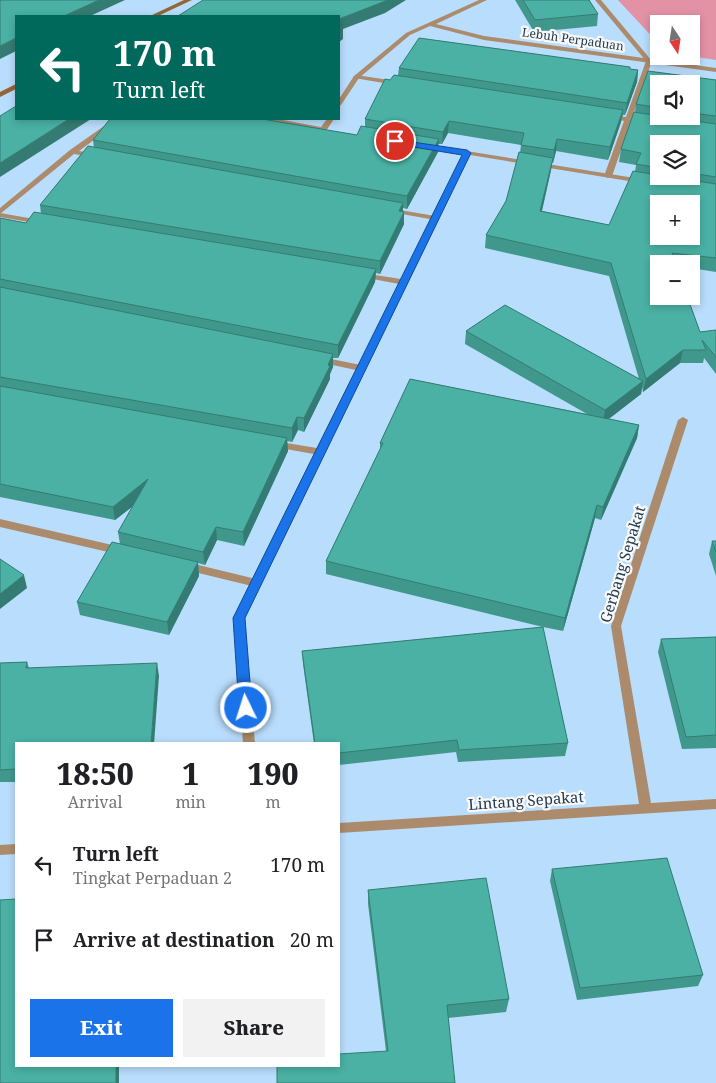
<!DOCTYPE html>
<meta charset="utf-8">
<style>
body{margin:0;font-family:"Noto Serif",serif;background:#f2f2f2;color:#202124;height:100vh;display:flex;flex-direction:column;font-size:19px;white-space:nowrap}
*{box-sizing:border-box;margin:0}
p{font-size:16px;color:#757577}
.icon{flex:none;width:28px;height:28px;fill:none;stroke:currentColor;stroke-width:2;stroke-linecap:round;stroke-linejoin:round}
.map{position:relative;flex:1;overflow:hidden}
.panel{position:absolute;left:15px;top:742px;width:325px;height:325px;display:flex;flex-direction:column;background:#fff;border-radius:0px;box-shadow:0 2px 8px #0003}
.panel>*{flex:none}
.banner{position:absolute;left:15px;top:15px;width:325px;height:105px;border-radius:0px;box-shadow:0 2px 8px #0003;background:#00695c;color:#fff;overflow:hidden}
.needle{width:32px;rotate:168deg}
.tools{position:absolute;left:650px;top:15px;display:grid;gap:10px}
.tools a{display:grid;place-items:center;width:50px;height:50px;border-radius:0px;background:#fff;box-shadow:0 2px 8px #0003;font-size:25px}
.pin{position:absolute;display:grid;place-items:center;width:42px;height:42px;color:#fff;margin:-21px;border:2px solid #fff;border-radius:50%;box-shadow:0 1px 5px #0007}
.me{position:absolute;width:55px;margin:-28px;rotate:356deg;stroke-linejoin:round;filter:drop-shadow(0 0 4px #0008)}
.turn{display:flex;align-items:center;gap:18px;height:105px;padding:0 15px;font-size:22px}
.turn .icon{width:65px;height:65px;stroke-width:2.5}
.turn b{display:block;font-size:35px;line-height:42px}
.eta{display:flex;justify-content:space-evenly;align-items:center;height:85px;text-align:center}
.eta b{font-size:30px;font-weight:800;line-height:35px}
.primary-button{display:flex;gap:10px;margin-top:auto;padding:10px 15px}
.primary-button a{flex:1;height:58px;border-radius:0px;background:#1a73e8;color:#fff;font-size:20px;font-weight:800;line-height:58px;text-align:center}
.primary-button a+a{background:#f2f2f2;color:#202124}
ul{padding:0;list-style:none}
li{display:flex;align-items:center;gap:15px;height:75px;padding:0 15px}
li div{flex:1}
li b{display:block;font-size:19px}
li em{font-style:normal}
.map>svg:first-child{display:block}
</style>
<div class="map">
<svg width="716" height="1083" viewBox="0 0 716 1083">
<rect width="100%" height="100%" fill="#b9ddfc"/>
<path fill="#e391a5" d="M618 0H716V60L690 56 691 24H659V44Z"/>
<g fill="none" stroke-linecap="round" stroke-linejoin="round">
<g fill="#ac8b6d" fill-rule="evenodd">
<path d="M595 0H601L652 61 632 118 647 122 643 124 631 122 612 176 608 178 604 176 624 121 604 116 608 114 626 117 646 61Z"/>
<path d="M356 75 396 81 399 83 396 85 354 78 353 77Z"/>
<path d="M114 119H122L79 151 98 154V158L74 154 0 214V208L70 150Z"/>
<path d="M388 208 435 216 439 218 435 220 391 212 387 210Z"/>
<path d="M321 357 361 365 365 368 361 371 318 362 317 360Z"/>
<path d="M0 519 121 547 126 551 121 555 0 527Z"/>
<path d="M186 562 256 579 260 580 261 583 260 586 256 587 182 569 181 566 182 563Z"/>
</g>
<g fill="#ac8b6d" fill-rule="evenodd">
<path d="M479 0H487L436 24 484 36 716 68V72L484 40 430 26 410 35 359 78 341 105 339 106V99L354 76 406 33Z"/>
<path d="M264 119H278L321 127 327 119H334L326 131H323L268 121Z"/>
<path d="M423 144 641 179 645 181 641 183 470 155 244 617 255 744H243L234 617 314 454 274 447 269 444 274 441 317 448 399 284 362 277 358 275 362 273 401 279 463 154 426 148H423Z"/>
<path d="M0 213 40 220 44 222 40 224 0 217Z"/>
<path d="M683 417 688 420 621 626 651 803 716 799V809L339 833V823L639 804 611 626 678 420Z"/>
<path d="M16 844V854L0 855V845Z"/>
</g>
<g fill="#946535" fill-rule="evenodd">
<path d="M184 0H192L158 16H150Z"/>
<path d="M16 84V89L0 97V92Z"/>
</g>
</g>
<g fill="#40988d" fill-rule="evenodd">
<path d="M515 0H589L598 14 597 26 534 32Z"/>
<path d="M419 38 630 67V69L638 70 637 82 625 115H623L621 122 608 160 556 151 553 163H552L551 170 542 211 609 225 633 171 635 172 636 165 619 162 621 149 634 112H635L636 104 648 71 716 80V272L691 268V264H659V296H687L700 332 716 330V374L704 358 703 363H680L643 392 642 387 641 394 609 419 639 425 637 438 601 520 595 518 563 631 543 627 568 743 565 756 458 762 456 752 339 765V744H314L303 664 302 651 543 627 326 574V561L380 449V443L410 379 587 414 465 344 466 331 505 305 639 379 609 276 485 248 486 235 506 201 519 152 520 153 521 145 448 133 442 144H438V152L407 209 403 208V211L404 212V224L380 274 376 273 375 282 338 358H333V367L330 374V379L304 432 298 430 292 442 287 441 288 451 244 546 217 540 205 565 198 563 199 576 169 635 80 615 77 602 112 542 120 544 118 532 133 506 115 520 0 497V218L26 223 34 212 41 214 40 205 88 146 94 148 93 140 110 119H262L357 135 361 126 365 127V119L385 79 390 80 394 75H398L399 68ZM659 84H691V116H659ZM659 144H691V176H659ZM659 204H691V236H659Z"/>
<path d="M712 541H716V576L709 554Z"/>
<path d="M716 637V748L682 749 658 652 661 639Z"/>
<path d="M27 662 29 668 159 676 16 744V782H0V663Z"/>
<path d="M552 869 703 975 698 986 577 1000 550 881Z"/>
<path d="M368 890 509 999 506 1012 448 1018 455 1083 386 1051 368 904Z"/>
</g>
<g fill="#347c73">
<path d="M99 0H125L90 16H64Z"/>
<path d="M388 0H406L385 13 343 29V39L339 42V19Z"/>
<path d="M16 38V51L0 59V46Z"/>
<path d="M638 70 637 82 625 115 627 103Z"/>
<path d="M623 110 621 122 608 160 610 147Z"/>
<path d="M69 119H91L0 177V163Z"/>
<path d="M449 121 448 133 442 144 443 132Z"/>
<path d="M439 139 438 152 407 209V196Z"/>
<path d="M557 139 556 151 553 163 554 150Z"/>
<path d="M553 158 551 170 539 223 540 211Z"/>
<path d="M403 203V214L404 212V224L380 274V261L399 211Z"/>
<path d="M376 269 375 282 338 358V345Z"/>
<path d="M683 350 680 363 643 392 646 379Z"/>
<path d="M333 354V367L330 374V379L304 432V418Z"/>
<path d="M643 381 641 394 603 423 605 410Z"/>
<path d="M297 417 298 430 292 442V428Z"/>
<path d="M639 425 637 438 601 520 603 507Z"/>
<path d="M287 438 288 451 244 546 243 532Z"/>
<path d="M148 479 150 493 115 520 113 507Z"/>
<path d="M597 505 595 518 563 631 565 618Z"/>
<path d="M216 527 217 540 205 565 203 552Z"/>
<path d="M198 562 199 576 169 635 167 622Z"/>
<path d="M24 575 27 588 0 609V594Z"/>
<path d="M157 663 159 676 154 744H151Z"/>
<rect x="116" y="1066" width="3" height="17"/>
</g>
<g fill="#4ab1a4" stroke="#347c73" fill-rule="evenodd">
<path d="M0 0H99L64 16H16V38L0 46Z"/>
<path d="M203 0H388L339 19V16H178Z"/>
<path d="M523 0H589L598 14 535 20Z"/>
<path d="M419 38 630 67V69L638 70 627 103 399 68Z"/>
<path d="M648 71 716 80V116L691 113V84H659V108L636 104Z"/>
<path d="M394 75 623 110 610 147 557 139 554 150 521 145 524 133 449 121 443 132 365 119 385 79 390 80Z"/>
<path d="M16 106V119H69L0 163V116Z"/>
<path d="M634 112 659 116 716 124V177L691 173V144H659V168L636 164 641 153 621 149Z"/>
<path d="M110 119H262L357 135 361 126 439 139 407 196 93 140Z"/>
<path d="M88 146 403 203 399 211 404 212 380 261 40 205Z"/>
<path d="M519 152 553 158 540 211 609 225 633 171 659 175V176H665L716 184V258L672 253 676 264H659V296H687L700 332 716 330V357L702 340 706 350H683L646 379 611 263 486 235 506 201ZM659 204H691V236H659Z"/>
<path d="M34 212 376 269 338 345 0 279V218L26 223Z"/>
<path d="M0 287 333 354 328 365 330 366 304 418 297 417 292 428 0 377Z"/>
<path d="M505 305 643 381 605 410 466 331Z"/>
<path d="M410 379 639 425 603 507 597 505 565 618 326 561 383 443H380Z"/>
<path d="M0 386 287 438 243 532 216 527 203 552 118 532 148 479 113 507 0 484Z"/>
<path d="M712 541H716V552Z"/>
<path d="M112 542 198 562 167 622 77 602Z"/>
<path d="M0 559 24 575 0 594Z"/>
<path d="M543 627 568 743 459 750 457 740 339 753V744H315L302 651Z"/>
<path d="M716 637V735L686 737 661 639Z"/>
<path d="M27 662 26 668 157 663 151 744H16V769L0 770V663Z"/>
<path d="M667 858 703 975 580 988 552 869Z"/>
<path d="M486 878 509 999 447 1005 455 1083H277V1066H339V1054L388 1051 368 890Z"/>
<path d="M16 899V1066H116V1083H0V900Z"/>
</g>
<path fill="#1a73e8" stroke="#114b97" d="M392 139 467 150 471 153 245 618 252 708 250 711H241L239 708 233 618 462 155 395 144 392 143Z"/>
<g text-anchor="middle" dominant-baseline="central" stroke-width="4.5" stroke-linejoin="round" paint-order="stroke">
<g font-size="12" fill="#223c50" stroke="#f9f9f9">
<text transform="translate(573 39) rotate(8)">Lebuh Perpaduan</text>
</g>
<g font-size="15" fill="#223c50" stroke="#f9f9f9">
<text transform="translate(622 564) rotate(-73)">Gerbang Sepakat</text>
<text transform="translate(526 800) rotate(-4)">Lintang Sepakat</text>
</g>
</g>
</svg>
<div class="tools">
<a><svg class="needle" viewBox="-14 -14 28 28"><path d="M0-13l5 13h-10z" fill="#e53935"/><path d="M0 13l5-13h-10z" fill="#757577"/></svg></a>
<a><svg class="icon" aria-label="sound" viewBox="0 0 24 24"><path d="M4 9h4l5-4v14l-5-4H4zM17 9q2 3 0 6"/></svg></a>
<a><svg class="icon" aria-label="layers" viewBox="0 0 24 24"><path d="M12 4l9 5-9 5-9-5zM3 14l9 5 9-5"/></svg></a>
<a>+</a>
<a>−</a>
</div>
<div class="pin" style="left:395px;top:141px;background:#d93025"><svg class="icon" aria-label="arrive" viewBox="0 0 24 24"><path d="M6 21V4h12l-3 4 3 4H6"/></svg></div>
<svg class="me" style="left:246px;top:708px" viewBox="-20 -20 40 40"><circle r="17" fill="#1a73e8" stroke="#fff" stroke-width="3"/><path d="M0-11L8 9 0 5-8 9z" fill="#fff"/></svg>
<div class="banner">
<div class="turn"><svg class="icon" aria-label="left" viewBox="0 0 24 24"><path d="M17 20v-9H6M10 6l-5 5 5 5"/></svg><div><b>170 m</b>Turn left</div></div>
</div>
<section class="panel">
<div class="eta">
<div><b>18:50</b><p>Arrival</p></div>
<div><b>1</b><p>min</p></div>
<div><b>190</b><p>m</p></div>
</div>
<ul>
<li><svg class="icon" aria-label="left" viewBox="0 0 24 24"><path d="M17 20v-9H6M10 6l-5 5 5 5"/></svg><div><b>Turn left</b><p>Tingkat Perpaduan 2</p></div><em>170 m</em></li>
<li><svg class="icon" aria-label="arrive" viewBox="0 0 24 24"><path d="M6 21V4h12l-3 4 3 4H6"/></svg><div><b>Arrive at destination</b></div><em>20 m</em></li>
</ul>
<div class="primary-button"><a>Exit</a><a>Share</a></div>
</section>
</div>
